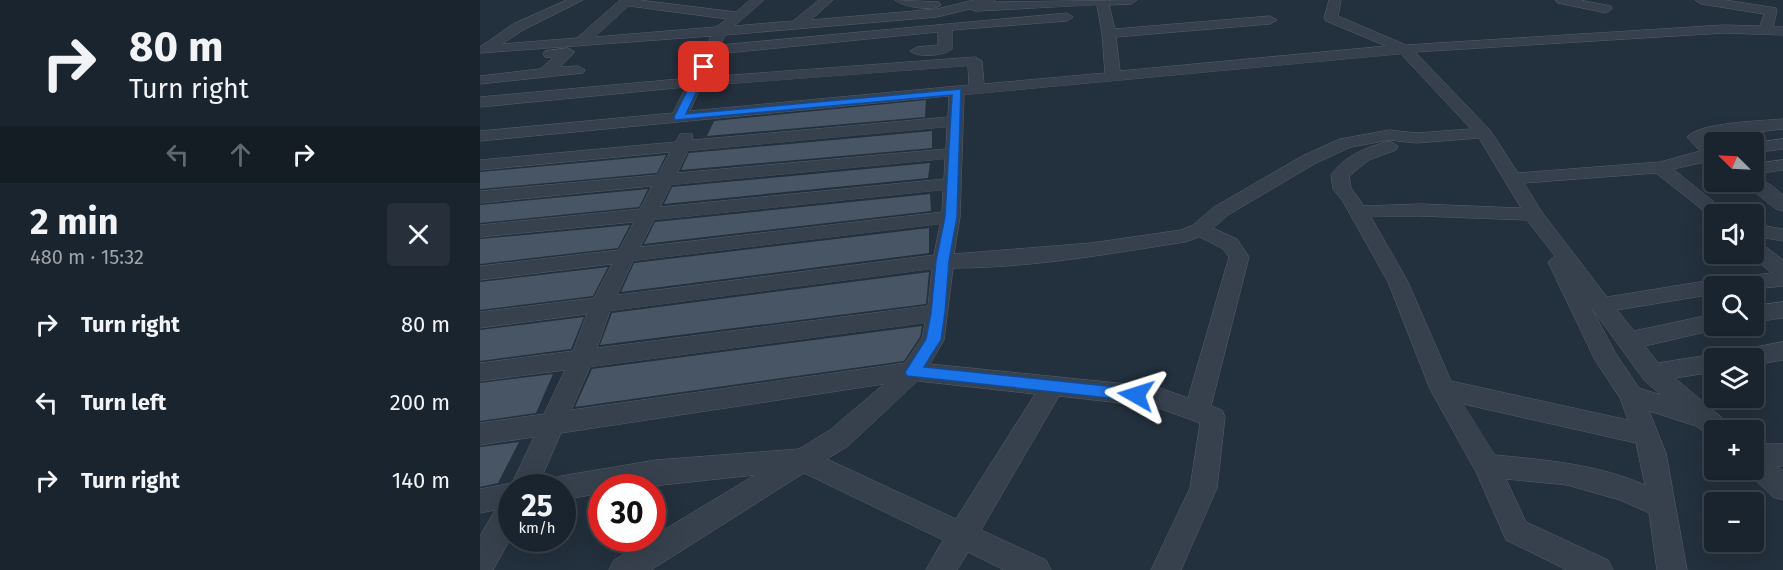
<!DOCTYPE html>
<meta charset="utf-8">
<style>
body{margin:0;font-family:"Fira Sans",sans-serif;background:#27303a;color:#f1f3f6;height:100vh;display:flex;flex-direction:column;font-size:22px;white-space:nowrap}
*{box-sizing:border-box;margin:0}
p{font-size:20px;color:#9fa4aa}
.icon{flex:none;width:33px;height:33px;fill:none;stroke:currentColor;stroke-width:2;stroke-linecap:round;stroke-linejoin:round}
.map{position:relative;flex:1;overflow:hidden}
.details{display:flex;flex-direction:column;background:#1a242e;width:480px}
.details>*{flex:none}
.guide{background:#1a242e;color:#f1f3f6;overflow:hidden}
.needle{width:39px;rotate:294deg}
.fabs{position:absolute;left:1224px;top:132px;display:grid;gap:12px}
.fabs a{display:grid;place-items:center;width:60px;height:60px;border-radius:6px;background:#1a242e;box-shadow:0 6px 24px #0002,0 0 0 2px #38414a;font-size:30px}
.speed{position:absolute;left:18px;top:474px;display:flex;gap:12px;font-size:30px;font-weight:700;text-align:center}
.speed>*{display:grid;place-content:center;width:78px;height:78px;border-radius:50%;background:#1a242e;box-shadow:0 6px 24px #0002,0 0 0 2px #38414a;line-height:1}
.speed small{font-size:15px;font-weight:400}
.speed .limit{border:9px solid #d22;background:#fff;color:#111}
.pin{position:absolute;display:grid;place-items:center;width:51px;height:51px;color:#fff;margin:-26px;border-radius:12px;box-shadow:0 3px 9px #0006}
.me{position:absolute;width:66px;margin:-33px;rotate:276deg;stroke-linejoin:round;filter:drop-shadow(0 0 4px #0008)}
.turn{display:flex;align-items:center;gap:21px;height:126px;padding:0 30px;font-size:27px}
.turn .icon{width:78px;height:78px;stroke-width:2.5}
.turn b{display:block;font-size:42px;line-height:51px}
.lanes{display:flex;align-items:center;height:57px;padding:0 30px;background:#0003;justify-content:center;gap:30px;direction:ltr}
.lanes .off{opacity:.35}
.round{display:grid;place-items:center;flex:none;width:63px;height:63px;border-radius:6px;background:#27303a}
.overview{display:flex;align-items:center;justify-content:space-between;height:102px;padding:0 30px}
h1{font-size:36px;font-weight:700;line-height:45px}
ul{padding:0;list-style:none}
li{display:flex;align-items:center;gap:18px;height:78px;padding:0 30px}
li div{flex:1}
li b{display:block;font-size:22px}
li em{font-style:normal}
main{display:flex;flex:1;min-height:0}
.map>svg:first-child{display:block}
</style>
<main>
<section class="details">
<div class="guide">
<div class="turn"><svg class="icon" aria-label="right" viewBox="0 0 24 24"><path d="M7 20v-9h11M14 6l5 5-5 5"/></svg><div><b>80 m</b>Turn right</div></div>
<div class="lanes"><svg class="icon off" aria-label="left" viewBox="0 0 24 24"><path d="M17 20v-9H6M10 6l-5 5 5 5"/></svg><svg class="icon off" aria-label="ahead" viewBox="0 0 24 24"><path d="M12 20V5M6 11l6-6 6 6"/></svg><svg class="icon" aria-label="right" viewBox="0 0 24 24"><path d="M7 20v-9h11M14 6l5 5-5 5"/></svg></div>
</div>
<div class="overview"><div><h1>2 min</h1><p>480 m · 15:32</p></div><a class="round"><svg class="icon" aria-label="close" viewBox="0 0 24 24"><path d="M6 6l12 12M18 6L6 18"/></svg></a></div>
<ul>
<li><svg class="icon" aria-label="right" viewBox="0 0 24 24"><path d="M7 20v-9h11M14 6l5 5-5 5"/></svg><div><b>Turn right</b></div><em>80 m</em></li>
<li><svg class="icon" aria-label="left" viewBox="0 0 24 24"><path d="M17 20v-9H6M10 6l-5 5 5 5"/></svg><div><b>Turn left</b></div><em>200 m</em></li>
<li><svg class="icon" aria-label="right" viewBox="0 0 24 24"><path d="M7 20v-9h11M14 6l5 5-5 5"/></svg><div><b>Turn right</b></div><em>140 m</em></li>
</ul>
</section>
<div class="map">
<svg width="1303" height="570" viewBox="0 0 1303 570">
<rect width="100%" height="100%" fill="#23303d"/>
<g fill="#475564">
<path d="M446 100 445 117 227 136 234 121Z"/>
<path d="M452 131V148L201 170 209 153Z"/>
<path d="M186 155 177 173 0 189V172Z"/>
<path d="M450 163 448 178 184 204 192 187Z"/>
<path d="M168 189 159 207 0 223V205Z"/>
<path d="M450 194 451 211 164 244 175 222Z"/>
<path d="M150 225 138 248 0 264V239Z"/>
<path d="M449 228V253L141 292 154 263Z"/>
<path d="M128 267 113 296 0 310V282Z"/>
<path d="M449 272 446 304 120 345 132 313Z"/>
<path d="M104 317 91 349 0 361V330Z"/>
<path d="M442 326 440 337 424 361 95 407 112 369Z"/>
<path d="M73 374 56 413 0 421V383Z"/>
<path d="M39 442 18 483 0 487V447Z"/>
</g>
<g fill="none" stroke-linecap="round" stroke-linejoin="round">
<defs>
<g id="minor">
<path d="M87 0H103L43 30 22 44 97 38 140 0H159L256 12 270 0H284L254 26 313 21 339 0H353L331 20 457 9 494 0H515L514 2 657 0 651 4 629 5 635 29 790 16 797 20 790 24 636 37 640 71 906 46 846 21 844 18 849 0H861L858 16 926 45 1244 25 1280 26 1284 14 1221 4 1215 0H1245L1296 8 1297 11 1293 27H1303V35L1244 33 935 52 1010 130 1038 173 1180 162 1220 151 1207 137C1219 122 1283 121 1303 119V129L1226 138 1234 146V160L1193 169 1244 210 1246 214H1234V219L1176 173 1044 183 1061 211 1127 297 1238 279 1292 273 1268 254H1274V241L1281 243 1303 260V286L1274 289V286H1234V294L1137 310 1154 331 1234 314V326H1243L1234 330 1165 346 1178 363 1234 354 1243 358H1234V372L1195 378 1247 422 1250 430H1234V439L1216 426 1169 411 1186 453 1207 570H1177L1169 513 1140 500 1087 485 1026 479 1046 522 1128 560 1133 570H1087L1026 540 996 472 950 389 908 282 862 200 853 189 851 175C865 155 887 147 910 141L918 146 916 150 889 160 869 176 871 188 884 206 939 204 1041 208 999 138 936 143 909 140 871 147 836 163 748 215 733 228 757 239 769 257 731 406 742 410 745 417 737 488 701 570H671L710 488 720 423 676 407 579 396 501 530 566 560 571 570H524L488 552 477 570H446L463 540 324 473 171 570H129L134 560 275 475 154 488H122V493L82 500V488H68L71 479 81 476 176 460 319 449 350 430 404 384 81 433 57 488H32V536L13 570H0V536L15 510 0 513V489L32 483 54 437 0 445V423L64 414 85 370 0 381V363L93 351 107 314 0 328V312L114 298 132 264 0 280V266L139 250 154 222 0 237V225L160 209 172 186 0 203V191L178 175 190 152 0 170V160L196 142 200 134H212L213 140 468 117 469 96 0 141V131L193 113 206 87 0 107V97L210 78 231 36 0 53V47L33 24ZM617 5 622 34 625 73 504 84 502 61 495 57 226 77 236 54 458 32V45L437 47 430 51C437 58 465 56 472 49V30L587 21 593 17 587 13 240 45 245 35 457 17 490 9 495 11ZM149 6 247 19 236 27 115 37ZM921 54 991 129 936 133 909 130 860 139 824 155 734 207 713 225 701 230 611 243 474 254 480 217 484 95ZM488 66 489 85 210 111 221 86ZM467 127 466 149 197 173 208 151ZM465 159 464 179 180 207 191 185ZM463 190 462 212 160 247 174 220ZM939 216 1047 220 1075 256 1068 262 1115 360 1140 398 1148 420 971 381 928 282 891 217ZM460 224 454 255 137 295 153 261ZM720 237 743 249 749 257 708 398 677 387 450 364 464 340 473 268C550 268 628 254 705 242ZM452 269 448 306 117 348 130 311ZM1111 307 1164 380 1181 395 1159 388 1136 354ZM445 323 442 338 425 363 91 410 110 367ZM438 381 555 394 476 519 347 459 368 446ZM983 404 1156 443 1165 485C1117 464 1066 460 1015 455Z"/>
<path d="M415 0 459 2 461 5C453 12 423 7 415 0Z"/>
<path d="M1076 0H1100L1131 6 1132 9 1126 13 1078 3Z"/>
<path d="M88 48 95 52 80 67 98 66 105 70 103 73 0 84V76L60 69 73 58 65 57 63 54 65 51Z"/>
<path d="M1303 139V149L1274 153V143Z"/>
<path d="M1303 160V170L1274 174V164Z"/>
<path d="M1274 177 1291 185 1303 195V211L1296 209 1262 182H1274Z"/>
<path d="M1274 224 1303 229V241L1274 236Z"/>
<path d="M1303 302V318L1274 322V306Z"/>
<path d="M1303 342V360L1274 365V358H1247L1251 352Z"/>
<path d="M1274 444H1303V466H1297L1303 471V500L1293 497 1265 470H1274Z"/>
</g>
</defs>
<use href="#minor" stroke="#555f6b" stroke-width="1"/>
<use href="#minor" fill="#37414d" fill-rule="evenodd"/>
</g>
<path fill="#1a73e8" stroke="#114b97" stroke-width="1.5" d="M224 64 228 67 206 114 481 89 477 217 469 261 465 313 461 340 444 367 656 389 661 390 664 395 661 399 656 401 427 376 425 372 446 339 451 313 456 261 465 217 472 95 195 120 194 117 219 67Z"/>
</svg>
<div class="fabs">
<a><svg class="needle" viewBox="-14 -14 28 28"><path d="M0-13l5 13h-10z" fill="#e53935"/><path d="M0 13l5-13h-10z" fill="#9fa4aa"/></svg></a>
<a><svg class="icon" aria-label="sound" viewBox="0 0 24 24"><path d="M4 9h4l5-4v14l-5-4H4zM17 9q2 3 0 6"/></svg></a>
<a><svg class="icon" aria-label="search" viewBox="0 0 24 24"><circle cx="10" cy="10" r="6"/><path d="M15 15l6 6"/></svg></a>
<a><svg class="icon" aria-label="layers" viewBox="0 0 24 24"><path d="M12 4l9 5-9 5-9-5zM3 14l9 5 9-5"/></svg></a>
<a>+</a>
<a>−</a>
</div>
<div class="speed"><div>25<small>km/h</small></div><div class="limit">30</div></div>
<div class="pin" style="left:224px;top:67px;background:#d93025"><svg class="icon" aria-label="arrive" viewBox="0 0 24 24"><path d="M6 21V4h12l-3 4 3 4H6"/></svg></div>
<svg class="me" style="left:656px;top:395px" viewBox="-20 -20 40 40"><path d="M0-17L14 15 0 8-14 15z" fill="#1a73e8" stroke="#fff" stroke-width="4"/></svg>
</div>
</main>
